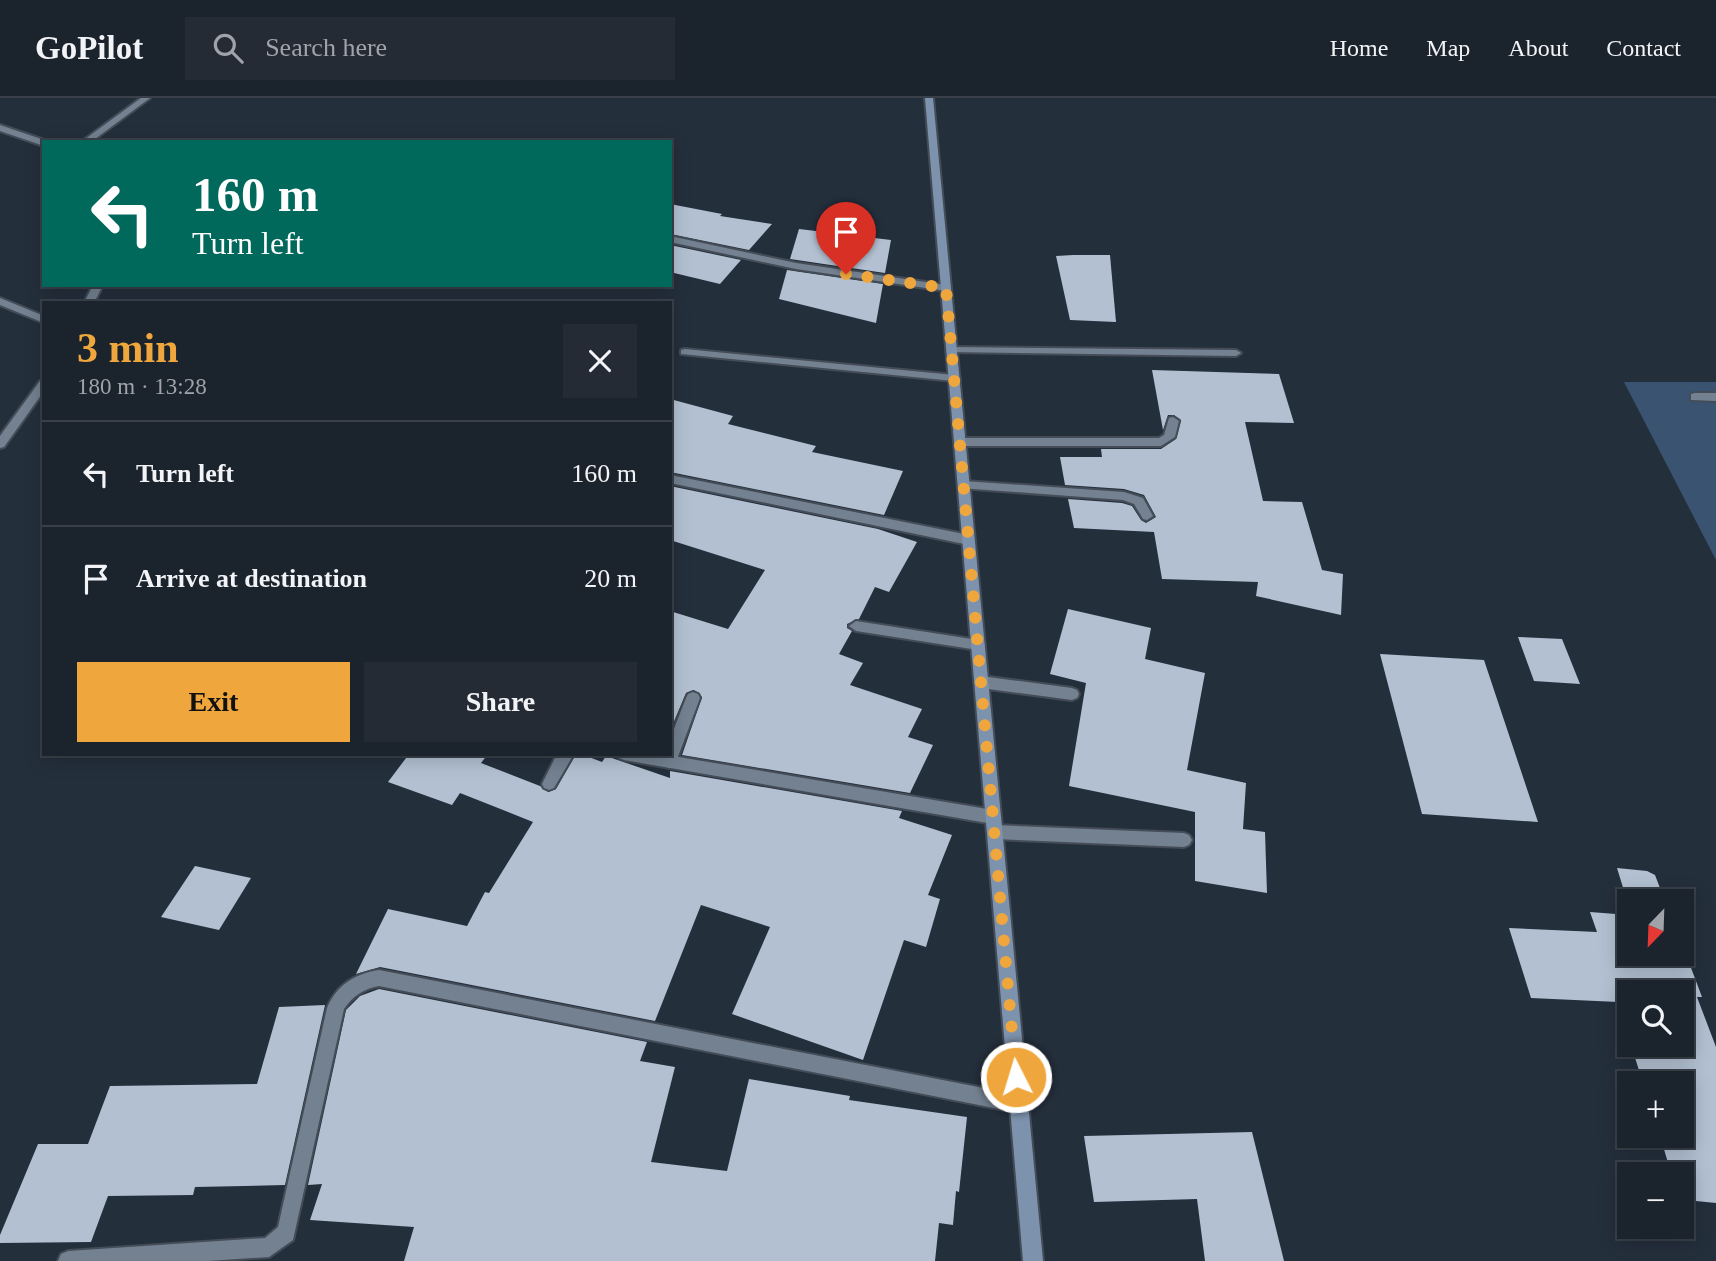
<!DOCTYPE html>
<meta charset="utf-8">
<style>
body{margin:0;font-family:"Times New Roman",serif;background:#242b35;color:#f1f3f6;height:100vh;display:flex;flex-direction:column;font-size:26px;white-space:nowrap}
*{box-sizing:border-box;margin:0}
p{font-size:23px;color:#a0a4aa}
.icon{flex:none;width:38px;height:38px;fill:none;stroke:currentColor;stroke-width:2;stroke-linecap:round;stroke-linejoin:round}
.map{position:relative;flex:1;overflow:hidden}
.sheet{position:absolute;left:42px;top:203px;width:630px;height:455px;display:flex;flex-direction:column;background:#1b232d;border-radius:0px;box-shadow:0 4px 18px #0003,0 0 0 2px #394049}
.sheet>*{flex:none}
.hud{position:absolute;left:42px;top:42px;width:630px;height:147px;border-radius:0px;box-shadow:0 4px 18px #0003,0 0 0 2px #394049;background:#00695c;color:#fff;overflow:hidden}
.needle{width:46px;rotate:203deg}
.controls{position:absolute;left:1617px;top:791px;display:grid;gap:14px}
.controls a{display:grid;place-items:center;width:77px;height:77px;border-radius:0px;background:#1b232d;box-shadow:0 4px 18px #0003,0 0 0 2px #394049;font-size:35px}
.pin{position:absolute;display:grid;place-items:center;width:60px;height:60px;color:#fff;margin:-72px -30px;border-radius:50% 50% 50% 0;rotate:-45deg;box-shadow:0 0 7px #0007}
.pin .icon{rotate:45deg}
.me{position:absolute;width:77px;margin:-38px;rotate:355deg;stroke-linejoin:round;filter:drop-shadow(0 0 5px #0008)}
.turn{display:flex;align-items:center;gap:24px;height:147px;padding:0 35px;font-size:32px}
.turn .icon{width:91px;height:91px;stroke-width:2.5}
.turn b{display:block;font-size:49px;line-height:60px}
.round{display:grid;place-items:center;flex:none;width:74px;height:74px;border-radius:0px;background:#242b35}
.head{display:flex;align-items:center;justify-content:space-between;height:119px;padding:0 35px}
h1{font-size:42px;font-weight:800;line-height:52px;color:#efa73d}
.primary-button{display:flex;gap:14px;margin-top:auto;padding:14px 35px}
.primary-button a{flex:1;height:80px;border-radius:0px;background:#efa73d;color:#111;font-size:28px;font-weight:800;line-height:80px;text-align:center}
.primary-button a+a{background:#242b35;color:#f1f3f6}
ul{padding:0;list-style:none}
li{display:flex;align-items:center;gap:21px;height:105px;padding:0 35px;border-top:2px solid #394049}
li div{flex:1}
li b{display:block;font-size:26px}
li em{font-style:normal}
header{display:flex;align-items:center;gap:42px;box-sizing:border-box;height:98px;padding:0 35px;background:#1b232d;border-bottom:2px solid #394049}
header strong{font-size:33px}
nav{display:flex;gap:38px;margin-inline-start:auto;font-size:24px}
.search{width:490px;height:63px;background:#242b35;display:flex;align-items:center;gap:18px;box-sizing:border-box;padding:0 24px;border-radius:0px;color:#a0a4aa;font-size:26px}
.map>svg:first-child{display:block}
</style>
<header>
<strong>GoPilot</strong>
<div class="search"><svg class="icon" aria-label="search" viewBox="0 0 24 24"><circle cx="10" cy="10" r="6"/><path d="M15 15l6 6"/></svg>Search here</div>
<nav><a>Home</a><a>Map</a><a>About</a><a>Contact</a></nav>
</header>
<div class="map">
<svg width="1716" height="1163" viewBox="0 0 1716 1163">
<rect width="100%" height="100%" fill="#242f3c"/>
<path fill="#3a5370" d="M1624 284H1716V462Z"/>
<g fill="#b2c0d1">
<path d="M670 106 722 116 720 118 772 126 749 152 670 136Z"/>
<path d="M799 131 891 142 885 175 790 161Z"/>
<path d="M670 147 741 162 720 186 670 174Z"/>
<path d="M1073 157H1110L1116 224 1070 222 1056 158Z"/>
<path d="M787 172 883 186 876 225 779 201Z"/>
<path d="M1152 272 1279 276 1294 325 1245 324 1263 403 1302 404 1322 472 1343 476 1341 517 1256 498 1258 484 1162 481 1154 434 1074 430 1068 401 1122 405 1132 408 1141 422 1146 425 1156 419 1144 397 1124 391 1065 387 1060 359H1102L1101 351H1161L1176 341 1181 322 1174 317H1168L1163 332Z"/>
<path d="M670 301 733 318 728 326 816 348 812 354 903 373 884 417 670 374Z"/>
<path d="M670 388 878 431 917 444 889 494 875 489 859 521 847 526V530L852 533 839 556 863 565 850 587 922 611 908 639 933 647 910 695 682 657 702 599 694 592 686 595 670 633V513L728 531 765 472 670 442Z"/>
<path d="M1068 511 1151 530 1145 561 1205 575 1187 672 1246 685 1243 731 1265 734 1267 795 1195 783V714L1069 688 1086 585 1050 576Z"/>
<path d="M1518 539 1562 541 1580 586 1534 583Z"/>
<path d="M1380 556 1484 562 1538 724 1422 716Z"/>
<path d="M409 656H488L481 665 540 688 548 694 556 691 576 656H581L602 664 606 658 670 680V673L902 713 899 720 952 737 928 797 940 801 926 849 904 842 863 962 732 916 770 829 701 807 655 923 380 869 356 876 388 811 467 828 485 794 489 795 533 724 460 695 452 707 388 684Z"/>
<path d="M195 768 251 780 219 832 161 819Z"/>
<path d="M1617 770 1647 773 1655 777 1665 803H1629V809Z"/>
<path d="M1590 814 1629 817V856H1682V846L1702 899H1697L1716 949V1105L1686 1102 1682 1089V1076H1677L1674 1067 1669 1068 1660 1038H1682V985H1643L1631 947H1682V894H1629V940L1618 904 1531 900 1509 830 1597 834Z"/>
<path d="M379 891 647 944 640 963 675 969 651 1064 727 1073 749 981 850 998 849 1002 967 1019 959 1094 956 1093 953 1127 939 1125 935 1163H404L414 1129 310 1122 322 1086 308 1087 346 912 360 898Z"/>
<path d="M325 907 285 1087 195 1089 193 1097 108 1098 91 1144 0 1145V1137L38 1046H88L110 988 257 986 279 909Z"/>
<path d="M1252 1034 1284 1163H1205L1197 1101 1094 1104 1084 1038Z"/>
</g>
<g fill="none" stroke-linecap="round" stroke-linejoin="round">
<defs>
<g id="service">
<path d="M0 200 44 218V225L0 207Z"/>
<path d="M952 249 1236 252 1241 255 1236 258 948 254 947 252Z"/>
<path d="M685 251 954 277 960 280 954 283 681 256V252Z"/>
<path d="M1695 295H1716V303L1691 302V296Z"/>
<path d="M964 383 1124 394 1143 400 1153 418 1147 422 1143 421 1134 406 1123 402 960 390 958 387Z"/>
<path d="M856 523 978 542 985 547 978 552 856 533 849 528Z"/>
<path d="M981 578 1072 590 1077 592 1079 596 1077 600 1072 602 981 590 976 588 974 584 976 580Z"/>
<path d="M693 594 698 596 700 600 676 664 674 668 669 670 664 668 662 664 665 656H670V641L686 600 688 596Z"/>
<path d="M995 727 1184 735 1189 737 1192 742 1189 747 1184 749 995 741 990 739 987 734 990 729Z"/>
</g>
<g id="minor">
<path d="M141 0H150L91 44H81Z"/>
<path d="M0 27 47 43 48 44H44V48L0 33Z"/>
<path d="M670 138 796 165 946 187 951 190 946 193 796 171 670 144Z"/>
<path d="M93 187H103L94 205H84Z"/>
<path d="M44 282V293L4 349 0 350V338L40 283Z"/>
<path d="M1173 319 1179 323 1175 339 1161 348H960L954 344 960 340H1159L1164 337 1169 320Z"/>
<path d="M670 377 969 437 975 442 969 447 670 385Z"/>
<path d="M557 656H574L554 690 549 692 544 690 542 686Z"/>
<path d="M617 656H661L993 712 998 714 1001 719 998 724 993 726 624 662 619 660Z"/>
<path d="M379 872 1019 997 1025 1000 1028 1006 1025 1012 1019 1015 379 888C363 891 353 898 344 911L293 1142 269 1159 208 1163H58L61 1156 68 1153 265 1140 278 1129 327 910C337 887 354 876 379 872Z"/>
</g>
<path id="secondary" d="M925 0H933L1043 1163H1023Z"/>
</defs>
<use href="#service" stroke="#434c57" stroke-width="4"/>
<use href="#minor" stroke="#434c57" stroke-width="4"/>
<use href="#secondary" stroke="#434c57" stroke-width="4"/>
<use href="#service" fill="#738190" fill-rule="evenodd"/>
<use href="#minor" fill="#738190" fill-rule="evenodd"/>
<use href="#secondary" fill="#7d93ad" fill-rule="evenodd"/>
</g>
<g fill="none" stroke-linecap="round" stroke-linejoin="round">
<path stroke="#efa73d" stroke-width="12" stroke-dasharray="0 21.6" d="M846 176 946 190 1016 979"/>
</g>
</svg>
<div class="controls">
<a><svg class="needle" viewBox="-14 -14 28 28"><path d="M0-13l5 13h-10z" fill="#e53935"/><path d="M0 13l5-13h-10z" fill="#a0a4aa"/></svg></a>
<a><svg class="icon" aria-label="search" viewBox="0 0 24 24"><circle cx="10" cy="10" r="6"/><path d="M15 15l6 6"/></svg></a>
<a>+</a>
<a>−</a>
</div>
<div class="pin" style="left:846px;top:176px;background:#d93025"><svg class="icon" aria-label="arrive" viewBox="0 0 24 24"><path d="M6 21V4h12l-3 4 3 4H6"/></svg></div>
<svg class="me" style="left:1016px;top:979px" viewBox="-20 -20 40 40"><circle r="17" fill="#efa73d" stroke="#fff" stroke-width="3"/><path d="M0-11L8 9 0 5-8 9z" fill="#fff"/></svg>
<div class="hud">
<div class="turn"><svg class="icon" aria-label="left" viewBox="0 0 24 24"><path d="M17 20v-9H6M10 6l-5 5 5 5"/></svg><div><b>160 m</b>Turn left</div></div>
</div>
<section class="sheet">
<div class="head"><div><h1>3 min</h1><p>180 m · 13:28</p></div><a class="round"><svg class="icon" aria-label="close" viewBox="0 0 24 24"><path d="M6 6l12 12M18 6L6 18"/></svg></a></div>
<ul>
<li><svg class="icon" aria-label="left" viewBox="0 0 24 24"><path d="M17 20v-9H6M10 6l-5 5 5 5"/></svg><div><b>Turn left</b></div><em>160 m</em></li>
<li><svg class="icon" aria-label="arrive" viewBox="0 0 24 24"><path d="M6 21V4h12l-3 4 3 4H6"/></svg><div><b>Arrive at destination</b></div><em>20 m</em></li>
</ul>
<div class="primary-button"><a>Exit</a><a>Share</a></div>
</section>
</div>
